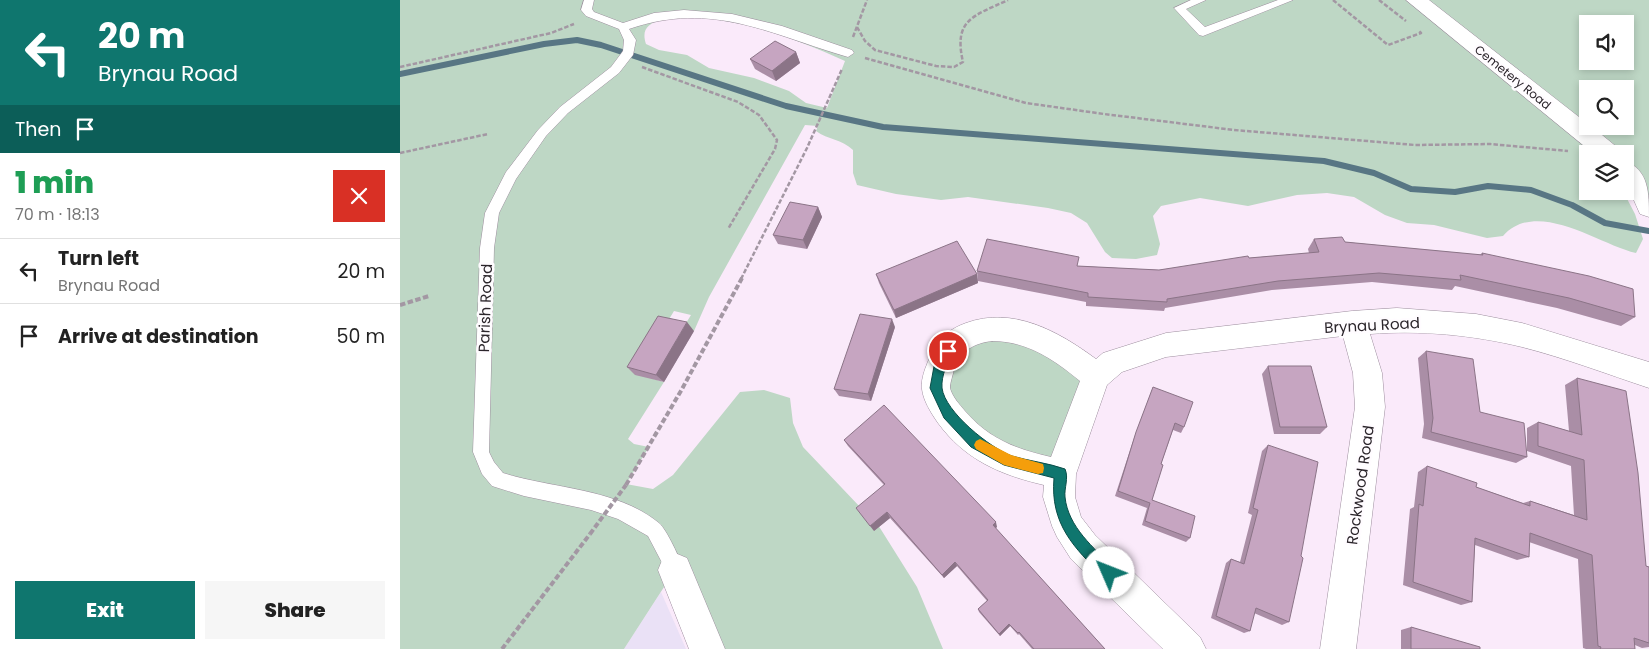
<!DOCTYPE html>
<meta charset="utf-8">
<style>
body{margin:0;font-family:Poppins,sans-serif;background:#f6f6f6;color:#222;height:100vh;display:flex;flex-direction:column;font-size:19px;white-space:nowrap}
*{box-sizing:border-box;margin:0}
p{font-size:16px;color:#767676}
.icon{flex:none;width:28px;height:28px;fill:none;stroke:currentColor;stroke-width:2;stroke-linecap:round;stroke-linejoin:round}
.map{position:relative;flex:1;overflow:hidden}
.details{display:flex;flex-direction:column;background:#fff;width:400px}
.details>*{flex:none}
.banner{background:#0f766e;color:#fff;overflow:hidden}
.tools{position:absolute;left:1179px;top:15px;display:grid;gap:10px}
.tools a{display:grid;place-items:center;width:55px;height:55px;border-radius:0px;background:#fff;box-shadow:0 2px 8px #0003;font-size:25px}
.pin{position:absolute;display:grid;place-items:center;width:42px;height:42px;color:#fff;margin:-21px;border:2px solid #fff;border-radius:50%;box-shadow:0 1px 5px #0007}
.me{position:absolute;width:55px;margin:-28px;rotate:314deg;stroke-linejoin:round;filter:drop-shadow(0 0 4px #0008)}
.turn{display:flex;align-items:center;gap:18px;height:105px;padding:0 15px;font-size:22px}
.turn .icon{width:65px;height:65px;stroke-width:2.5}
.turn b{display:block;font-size:35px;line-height:42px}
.then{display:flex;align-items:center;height:48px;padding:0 15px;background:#0003;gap:10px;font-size:19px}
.round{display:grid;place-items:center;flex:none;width:52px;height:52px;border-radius:0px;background:#f6f6f6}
.overview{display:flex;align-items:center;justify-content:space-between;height:85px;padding:0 15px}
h1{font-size:30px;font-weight:800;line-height:38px;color:#1e9e55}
.button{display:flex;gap:10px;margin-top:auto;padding:10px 15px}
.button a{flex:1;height:58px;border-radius:0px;background:#0f766e;color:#fff;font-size:20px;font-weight:800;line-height:58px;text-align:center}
.button a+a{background:#f6f6f6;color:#222}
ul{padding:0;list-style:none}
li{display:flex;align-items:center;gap:15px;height:65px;padding:0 15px;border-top:1px solid #e0e0e0}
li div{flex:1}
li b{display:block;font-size:19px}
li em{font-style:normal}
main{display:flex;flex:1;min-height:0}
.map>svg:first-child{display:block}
</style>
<main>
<section class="details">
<div class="banner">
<div class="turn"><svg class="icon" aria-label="left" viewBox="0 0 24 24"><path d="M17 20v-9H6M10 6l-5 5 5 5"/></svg><div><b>20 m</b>Brynau Road</div></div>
<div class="then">Then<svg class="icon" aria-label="arrive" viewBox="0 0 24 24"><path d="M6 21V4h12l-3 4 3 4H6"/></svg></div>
</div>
<div class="overview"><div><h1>1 min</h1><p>70 m · 18:13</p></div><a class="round" style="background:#d93025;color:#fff"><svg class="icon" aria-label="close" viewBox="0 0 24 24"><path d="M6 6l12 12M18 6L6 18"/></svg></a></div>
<ul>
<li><svg class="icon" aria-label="left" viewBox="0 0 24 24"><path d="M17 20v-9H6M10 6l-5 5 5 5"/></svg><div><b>Turn left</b><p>Brynau Road</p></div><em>20 m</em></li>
<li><svg class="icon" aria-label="arrive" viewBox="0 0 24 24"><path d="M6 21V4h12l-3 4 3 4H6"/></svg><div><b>Arrive at destination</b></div><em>50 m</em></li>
</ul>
<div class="button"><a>Exit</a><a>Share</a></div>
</section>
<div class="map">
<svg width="1249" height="649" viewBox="0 0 1249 649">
<rect width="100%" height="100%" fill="#faeafa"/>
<path fill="#eae1f6" d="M261 592 286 649H224Z"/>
<g fill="#bed7c5" fill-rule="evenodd">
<path d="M0 0H1249V207L1243 192 1225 171V154H1188V191H1223L1235 214 1243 239 1236 253C1198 244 1137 198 1103 236L1087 238 1034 225 1007 223 985 215 954 197 927 193 897 195 848 206 800 198 761 206 753 216 760 244 757 255 736 259 712 258 705 252 687 223 671 213 648 208 568 197 541 200 496 194 457 185 453 173V150C442 139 428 140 416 131L418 126 405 125 309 297 294 331 283 328 291 315 274 311 236 374 264 382 228 439 234 444 249 447 226 484 253 489 273 475 340 392 364 390 390 398 393 423 403 447 480 528 517 587 543 649H307L275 570 224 649H0ZM287 17C342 19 395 38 445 61L427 108 406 103 389 91 354 78 309 68 287 55 259 50 246 44C237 18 269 19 287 17ZM1188 24H1225V61H1188ZM1188 89H1225V126H1188Z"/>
<path d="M604 329 696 377 660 474 548 414 541 361Z"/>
</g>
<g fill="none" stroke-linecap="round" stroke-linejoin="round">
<path stroke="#587684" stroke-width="6" d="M0 74 144 44 177 40 201 45 386 106 483 127 924 161 974 173 1011 189 1055 192 1088 186 1131 190 1172 205 1205 223 1249 231"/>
<defs>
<g id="lane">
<path d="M184 0H194L192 9 194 12 223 23 254 13 284 10 332 14 382 26 452 50 454 53 448 57C371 35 313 0 229 29L236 40 233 55 219 73 168 113 146 136 116 179 99 213 94 248 89 452 94 462 103 473C154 489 216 488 259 523 267 530 280 559 284 570L281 576 275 579 269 576 248 536 218 519 191 510 124 496 92 486 82 474 73 452 80 248 85 213 106 172 138 130 160 107 211 67 223 51 224 40 219 29 186 16 181 10Z"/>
<path d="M791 0H806L786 9 805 27 878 0H893L803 36 799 35 774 8Z"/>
</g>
<g id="street">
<path d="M1006 0H1029L1188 124V126H1191L1218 148 1222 154H1194Z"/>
<path d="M1225 161C1249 170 1249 193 1249 217L1240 214 1232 196 1225 187Z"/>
<path d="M997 308 1076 314 1122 323 1249 362V388C1207 374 1165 358 1122 347 1073 335 1020 330 970 334L982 373 985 407 956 649H920L955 407 953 373 943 336 766 357 722 372 707 385 676 474 675 497 681 517 695 535 800 637 806 649H763L671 559 657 537 652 526 643 497 644 485C601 475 565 460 538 423 531 413 523 400 522 389 520 377 529 359 534 349 541 336 552 328 566 323 613 306 658 331 696 359L703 353 766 333 952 311ZM592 341C627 341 653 359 680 381L651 457C616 449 589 439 565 411 559 404 552 396 550 388 550 382 553 375 554 369 559 351 575 343 592 341Z"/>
<path d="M275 553 287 558 325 649H289L258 570 263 558Z"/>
</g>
</defs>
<use href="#lane" stroke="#9d8e9e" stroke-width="1"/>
<use href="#street" stroke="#9d8e9e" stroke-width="1"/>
<g stroke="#a397a3" stroke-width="2.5" stroke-dasharray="4.5 2" stroke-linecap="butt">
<path d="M933 0 988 45 1021 33 1019 31"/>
<path d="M979 0 1006 21"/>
<path d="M457 27 465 41 475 50 536 66 554 67 563 62C553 19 574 16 608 0"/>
<path d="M453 37 467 0"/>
<path d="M465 58 626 103 704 114 834 130 1015 145 1090 144 1168 151"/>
<path d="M0 67 151 33 174 24"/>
<path d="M242 67 338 102 359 115 377 140 375 149 328 229"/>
<path d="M0 153 88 134"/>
<path d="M341 279 407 148 442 69"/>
</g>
<g stroke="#a397a3" stroke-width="4" stroke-dasharray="5.5 2.5" stroke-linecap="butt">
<path d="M0 305 29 296"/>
<path d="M226 485 282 389 342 278"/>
<path d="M102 649 190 534"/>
</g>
<use href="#lane" fill="#fff" fill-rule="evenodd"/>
<use href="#street" fill="#fff" fill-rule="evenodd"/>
<path stroke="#a397a3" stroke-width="4" stroke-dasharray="5.5 2.5" stroke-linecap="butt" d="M190 534 226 485"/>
</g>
<g fill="#aa8ea6">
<path d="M396 52 400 63 376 81 355 69 350 59Z"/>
<path d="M418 207 422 217 407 249 378 244 373 235Z"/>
<path d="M914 239 1080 255 1082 253 1235 317 1221 326 1157 308 1055 286 1052 290 972 282 872 290 765 308 764 311 686 306V302L578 281 577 271 678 266 759 270 849 258 909 253 908 249Z"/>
<path d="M476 274H577L578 283 496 318 479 283Z"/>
<path d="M495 327 471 401 439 396 434 389Z"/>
<path d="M294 331 264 382 235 375 227 367Z"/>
<path d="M1026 351 1080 412 1127 457 1116 463 1022 438 1024 424 1018 358Z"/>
<path d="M868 366 927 427 920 434H874L862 374Z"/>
<path d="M1177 378 1246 566 1249 567V647L1242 648 1235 645V649H1186L1183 648 1178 559 1129 542V557L1117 560 1075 545 1072 602 1061 605 1003 585 1010 509 1014 507 1018 472 1027 466 1076 487 1123 503 1130 501 1174 515 1171 466 1127 451V428L1138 422 1169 431 1165 385Z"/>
<path d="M753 387 784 427 781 433 773 430 761 464 752 500 790 538 786 542 742 525 747 508 715 496 734 438Z"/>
<path d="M444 440 597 527 595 528 705 649H632L619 634 618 635 610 626 600 636 579 612 578 609 587 601 557 566 544 578 490 518 474 531 484 485 448 446Z"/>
<path d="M868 445 889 622 882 625 854 613 850 631 844 633 811 618 826 563 831 559 840 562 852 515 848 513 862 451Z"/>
<path d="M1011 627 1080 649H1001V630Z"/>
</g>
<g fill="#8b7487">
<path d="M396 52 400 63 376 81 372 71Z"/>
<path d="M418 207 422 217 407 249 403 240Z"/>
<path d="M577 274 578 283 496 318 494 310Z"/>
<path d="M492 319 495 327 471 401 468 394Z"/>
<path d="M287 322 294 331 264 382 256 375Z"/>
<path d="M487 512 490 518 474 531 470 526Z"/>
<path d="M596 522 597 527 594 530 593 525Z"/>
<path d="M555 562 557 566 544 578 542 575Z"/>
<path d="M609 624 610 626 600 636 599 634Z"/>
</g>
<g fill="#c6a5c1" stroke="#8b7487">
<path d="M375 41 396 52 372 71 350 59Z"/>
<path d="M390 202 418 207 403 240 373 235Z"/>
<path d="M942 237 945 242 1083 255 1082 253 1189 276 1233 289 1235 317 1169 298 1060 275 1061 280 979 273 878 281 767 299V302L688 297V293L577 271 587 239 679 257 677 266 759 270 848 256 849 258 919 252 914 239Z"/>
<path d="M557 241 577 274 494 310 476 274Z"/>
<path d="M460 314 492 319 468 394 434 389Z"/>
<path d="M258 316 287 322 256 375 227 367Z"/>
<path d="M1026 351 1073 359 1080 412 1124 423 1127 457 1031 432 1033 418Z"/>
<path d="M868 366H911L927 427H880Z"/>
<path d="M1177 378 1226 391 1238 473 1246 566 1249 567V643L1234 638 1235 649H1200L1201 647 1198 646 1192 555 1130 533 1129 557 1075 538 1072 602 1013 582 1019 504 1023 506 1027 466 1077 483 1076 487 1130 506V501L1187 520 1184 460 1138 446V422L1182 435Z"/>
<path d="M753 387 793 402 784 427 775 423 761 464 763 465 752 500 795 516 790 538 745 521 750 503 718 491 736 432Z"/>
<path d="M484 405 596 522 593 525 705 649H634L619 632 618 633 609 624 599 634 578 609 588 600 555 562 542 575 487 512 470 526 456 508 485 484 444 440Z"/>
<path d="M868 445 918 462 901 556 903 558 889 622 856 608 850 631 816 616 831 559 844 564 858 510 853 508Z"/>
<path d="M1011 627 1080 647V649H1011Z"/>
</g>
<path fill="#0f766e" stroke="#0a4d48" d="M548 346 553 351C548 362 541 375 542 388 545 412 590 448 612 456 629 461 648 463 665 469 669 478 664 488 665 497 668 527 694 548 714 568L716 573 714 577 709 580 704 577C674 548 650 524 654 478L604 465 571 447 544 418 530 388 535 361 544 348Z"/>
<path fill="#f59e0b" d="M580 439 611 455 643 464 644 468 643 473 638 474 604 465 576 449 574 445 576 441Z"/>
<g text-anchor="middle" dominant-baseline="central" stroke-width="5" stroke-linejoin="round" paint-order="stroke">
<g font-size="12" fill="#2b252b" stroke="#fffcff">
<text transform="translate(1113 77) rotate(39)">Cemetery Road</text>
</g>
<g font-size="15" fill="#2b252b" stroke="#fffcff">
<text transform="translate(85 308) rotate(-88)">Parish Road</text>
<text transform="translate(972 325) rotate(-3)">Brynau Road</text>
<text transform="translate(960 485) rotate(-82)">Rockwood Road</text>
</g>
</g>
</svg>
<div class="tools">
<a><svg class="icon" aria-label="sound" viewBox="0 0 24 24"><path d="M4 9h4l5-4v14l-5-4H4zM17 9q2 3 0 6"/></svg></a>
<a><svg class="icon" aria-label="search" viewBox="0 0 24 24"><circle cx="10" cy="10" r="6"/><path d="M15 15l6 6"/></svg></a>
<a><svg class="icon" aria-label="layers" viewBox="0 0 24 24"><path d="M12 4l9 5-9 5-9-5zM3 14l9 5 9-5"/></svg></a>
</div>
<div class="pin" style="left:548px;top:351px;background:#d93025"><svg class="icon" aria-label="arrive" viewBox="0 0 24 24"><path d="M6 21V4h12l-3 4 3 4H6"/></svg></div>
<svg class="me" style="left:709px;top:573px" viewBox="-20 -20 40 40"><circle r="19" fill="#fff"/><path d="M0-13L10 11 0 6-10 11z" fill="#0f766e"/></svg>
</div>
</main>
